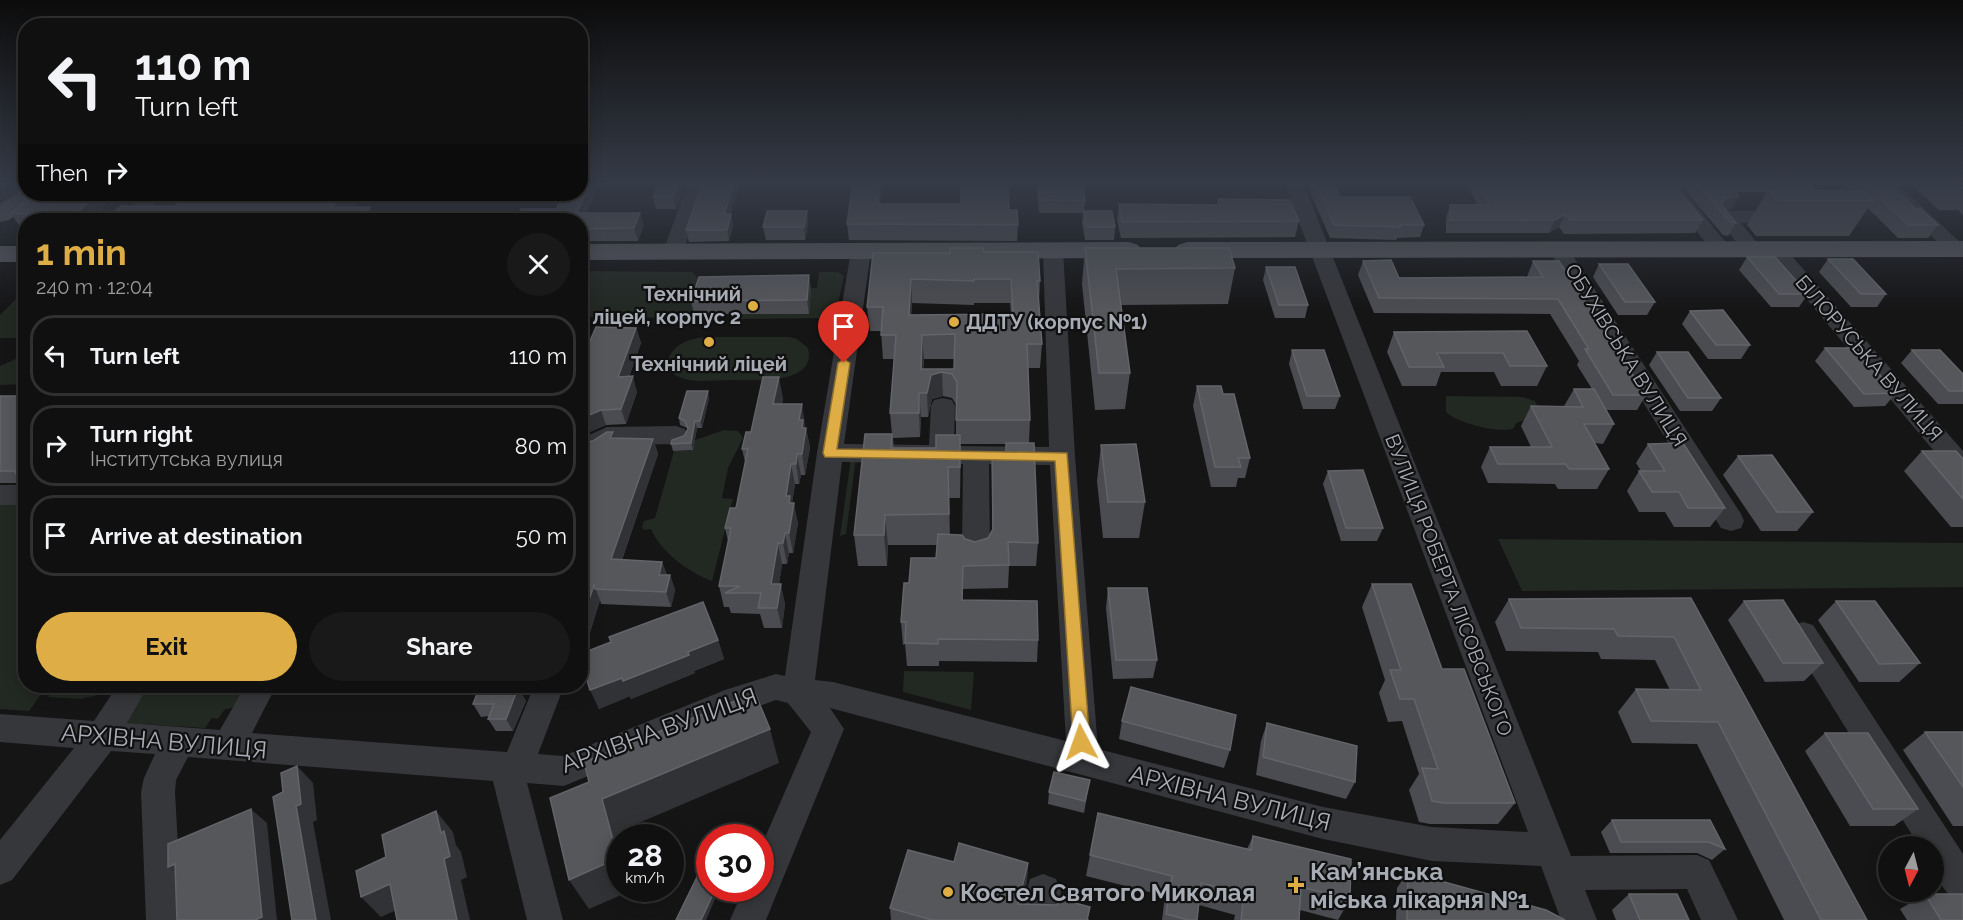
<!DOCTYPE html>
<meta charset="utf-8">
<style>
body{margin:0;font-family:Raleway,sans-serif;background:#191919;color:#f1f3f6;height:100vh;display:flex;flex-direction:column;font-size:22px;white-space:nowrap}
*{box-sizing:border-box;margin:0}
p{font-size:20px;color:#9c9d9f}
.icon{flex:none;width:33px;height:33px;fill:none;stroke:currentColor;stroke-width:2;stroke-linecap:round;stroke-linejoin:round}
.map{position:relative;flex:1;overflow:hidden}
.details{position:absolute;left:18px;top:213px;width:570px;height:480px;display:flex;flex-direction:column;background:#101010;border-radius:24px;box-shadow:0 3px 15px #0003,0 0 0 2px #303030}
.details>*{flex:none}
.hud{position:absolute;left:18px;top:18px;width:570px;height:183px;border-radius:24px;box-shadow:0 3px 15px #0003,0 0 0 2px #303030;background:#101010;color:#f1f3f6;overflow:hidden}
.needle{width:39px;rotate:187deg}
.tools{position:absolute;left:1878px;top:836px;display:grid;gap:12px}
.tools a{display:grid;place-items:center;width:66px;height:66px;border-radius:50%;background:#101010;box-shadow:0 3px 15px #0003,0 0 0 2px #303030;font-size:30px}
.speed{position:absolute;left:606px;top:824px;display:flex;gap:12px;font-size:30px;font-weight:700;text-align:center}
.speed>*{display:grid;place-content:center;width:78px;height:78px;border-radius:50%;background:#101010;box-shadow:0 3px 15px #0003,0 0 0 2px #303030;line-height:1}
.speed small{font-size:15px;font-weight:400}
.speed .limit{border:9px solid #d22;background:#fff;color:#111}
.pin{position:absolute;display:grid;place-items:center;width:51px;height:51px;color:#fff;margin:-62px -26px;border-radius:50% 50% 50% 0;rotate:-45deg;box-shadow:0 0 6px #0007}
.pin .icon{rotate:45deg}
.me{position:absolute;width:66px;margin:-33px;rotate:356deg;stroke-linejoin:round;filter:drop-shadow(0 0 4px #0008)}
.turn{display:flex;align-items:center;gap:21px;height:126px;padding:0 18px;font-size:27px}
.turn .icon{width:78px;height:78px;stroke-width:2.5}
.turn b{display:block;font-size:42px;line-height:51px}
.then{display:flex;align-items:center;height:57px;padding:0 18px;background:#0003;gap:12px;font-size:22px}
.round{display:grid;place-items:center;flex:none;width:63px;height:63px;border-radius:32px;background:#191919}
.headline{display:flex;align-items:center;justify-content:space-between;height:102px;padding:0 18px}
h1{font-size:36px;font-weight:700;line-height:45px;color:#dead45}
.primary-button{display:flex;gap:12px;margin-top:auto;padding:12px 18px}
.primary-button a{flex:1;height:69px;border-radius:36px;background:#dead45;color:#111;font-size:24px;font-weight:700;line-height:69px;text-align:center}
.primary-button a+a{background:#191919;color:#f1f3f6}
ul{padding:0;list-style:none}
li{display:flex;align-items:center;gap:18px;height:81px;margin:0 12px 9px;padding:0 6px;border:3px solid #303030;border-radius:24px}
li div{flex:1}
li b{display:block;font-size:22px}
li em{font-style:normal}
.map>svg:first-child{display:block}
</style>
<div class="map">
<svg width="1963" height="920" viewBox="0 0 1963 920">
<rect width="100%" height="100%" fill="#151516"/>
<g fill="#222822">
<path d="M0 182H25V192L0 208Z"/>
<path d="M118 194H138L120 212H100Z"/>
<path d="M581 271 693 272 702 286 714 314 713 318 581 317Z"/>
<path d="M819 272H838L844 276 835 318 741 319 742 314 809 313 811 288H817Z"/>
<path d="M25 290V338H0V315Z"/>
<path d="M708 337H789L797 339 808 348C818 386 750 380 729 380 713 380 692 384 677 376 671 373 669 368 668 361 673 343 691 338 708 337Z"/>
<path d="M25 355V384L0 385V366Z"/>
<path d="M1446 396 1522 397 1535 401 1542 414 1516 423 1514 428C1502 435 1455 422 1446 412Z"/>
<path d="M724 430 738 431 743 438 728 468 722 498 733 499 712 581C689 573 660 551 651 529L644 530 642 527 644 521 655 518 674 451 693 450 695 440Z"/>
<path d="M851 458H856L846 534 840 536Z"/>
<path d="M0 499H25L26 686H47L29 711 0 709Z"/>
<path d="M1498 539 1963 543V587L1522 591Z"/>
<path d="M904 671 974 672 971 710 903 692Z"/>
<path d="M56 686H121L118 690 81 699 48 697Z"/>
<path d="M148 686H246L234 707 224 710 218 719 212 718 205 728 124 723Z"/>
</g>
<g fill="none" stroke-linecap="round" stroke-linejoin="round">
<g fill="#36373b" fill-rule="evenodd">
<path d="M688 182H707L683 252 680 256 673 258 666 256 663 252Z"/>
<path d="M1284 182H1303L1571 856 1697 855 1709 860 1738 920H1701L1687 889 1585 890 1597 920H1561L1541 866 1432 861 1323 839 830 708 844 729 766 920H730L744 888H760V849L811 732 788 703 776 700 733 715 564 786 527 783 563 920H527L493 781 188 757 176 780 175 792 182 920H146L141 792 144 778 155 754 111 751 12 880 0 885V840L74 748 0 742V714L94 721 117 686H148L127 723 220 730 245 686H276L252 733 507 752 534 686H564L538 754 563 756 725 690 776 674 785 676 817 453 851 251 854 247 861 245 868 247 871 251 844 444 929 445 931 406 934 400 943 398 952 400 955 406 954 446 1049 447 1043 250 1046 246 1053 244 1060 246 1063 250 1075 456 1098 749 1323 807 1432 827 1528 832ZM842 462 963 464 962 552 966 560 976 563 986 560 990 552 989 464 1050 465 1066 741 833 682 815 680Z"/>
<path d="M1657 182H1676L1728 245 1731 249 1728 253 1721 255 1714 253Z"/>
<path d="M1875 182H1895L1962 244V252L1955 254 1948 252Z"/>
<path d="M144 194H165L140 220H119Z"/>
<path d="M1726 211H1784L1791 213 1794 217 1791 221 1741 223 1762 249 1759 253 1752 255 1745 253 1716 217 1719 213Z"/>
<path d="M1775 243 1782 245 1963 451V477L1954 475 1768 253 1765 249 1768 245Z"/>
<path d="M1559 244 1566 246 1569 250 1741 514 1744 521 1741 528 1731 531 1721 528 1549 250 1552 246Z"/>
<path d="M676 426 685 429 688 435 685 441 676 444 612 445 598 454 580 457V439L607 427Z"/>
<rect x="0" y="485" width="26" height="20"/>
<path d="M1803 622 1813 625 1963 854V903C1938 892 1934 871 1934 846H1919L1793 643 1788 634 1793 625Z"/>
<path d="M1043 874 1056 879 1061 892 1055 920H1019L1030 879Z"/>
</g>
<g fill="#53545a" fill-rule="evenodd">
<path d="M26 188V194H43L39 199 9 220 0 222V204Z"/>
<path d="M1963 241V257L1187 258 1178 255 1174 250 1178 245 1187 242Z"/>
<path d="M1129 242 1138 245 1142 250 1138 255 1129 258 580 260V244Z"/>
<rect x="0" y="246" width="26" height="16"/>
</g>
</g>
<g fill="#4b4c51" fill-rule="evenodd">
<path d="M580 182H600L586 213 644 225 638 241H580V220L556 209Z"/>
<path d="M686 182 676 209H656L653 197Z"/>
<path d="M703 182H741L730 214H731L733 225 729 241 689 242 686 230Z"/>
<path d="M1036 182H1083L1085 201 1084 211 1115 227 1114 240H1085L1082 223 1083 213H1039Z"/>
<path d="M1306 182H1334L1340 197 1424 225 1420 237 1397 238 1396 240 1330 238Z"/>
<path d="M1465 182H1672L1703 220 1695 233 1564 234 1559 227 1549 233H1446V218L1450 205H1478Z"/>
<path d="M1678 182H1809L1817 191H1850L1844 185 1846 182H1888L1916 209 1938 225 1928 238H1898L1868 208 1849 236H1756L1747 225 1766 193 1765 192H1736L1739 196 1732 209 1726 210 1736 223 1728 236 1723 235Z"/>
<path d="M1908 182H1963V215L1958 210H1939Z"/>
<path d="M33 194H116L102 208 107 215 102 220H26L25 233 11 214Z"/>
<path d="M1218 199 1299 221 1295 237 1121 238 1117 220 1119 204 1217 205Z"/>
<path d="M1009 210 1018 225 1017 241 849 240 847 224Z"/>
<path d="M807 211 808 224 805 240H766L763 227Z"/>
<path d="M1085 248 1235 268 1228 304 1121 305 1130 373 1125 409 1095 410 1082 284Z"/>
<path d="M983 252 1040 281 1039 303 1042 344 1040 368H1028L1030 420 1029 443 1038 543 1036 566H1009L1008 588 963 589V600L1038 640 1037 662 939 661V666H907L905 644 903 645 901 622 909 583 936 558 937 545H888L887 566H858L854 535 892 434 890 413 894 359H883L881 331H870L867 307 873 253ZM912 303 974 305V303H1010L1011 314 911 315ZM924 359H954V369H923ZM943 396 952 398 956 404V435L936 448H894L893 438 920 437 921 417H928L932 399ZM960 444H1006V456L992 455V530L988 538 975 542 950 535 949 498H960Z"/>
<path d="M1747 257 1808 294 1799 307H1771L1739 270Z"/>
<path d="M1828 259 1886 294 1877 307H1851L1819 272Z"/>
<path d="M1363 261 1399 278 1527 277 1533 261 1590 309 1608 325 1604 331 1646 395 1637 410H1606L1614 424 1603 444 1595 443 1609 469 1597 489H1558L1555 484 1488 483 1481 467 1490 447H1531L1521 426 1531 406H1564L1574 389H1592L1577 365 1579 361 1550 314 1374 313 1358 275Z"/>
<path d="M1599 264 1655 302 1647 315H1618L1593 277Z"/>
<path d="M1266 267 1308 305 1305 318H1275L1263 280Z"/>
<path d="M811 288 809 314H694L691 301Z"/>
<path d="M1690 311 1750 345 1741 359H1708L1682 324Z"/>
<path d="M636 328 641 343 629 377 637 392 626 424 606 425 580 436Z"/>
<path d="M1527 331 1547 366 1537 386H1501L1494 372H1441L1436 386H1402L1387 352 1394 332Z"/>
<path d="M1825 348 1896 393 1885 406 1854 407 1815 361Z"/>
<path d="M1292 350 1340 396 1335 409H1303L1289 364Z"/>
<path d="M1912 350 1963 374V404H1938L1901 363Z"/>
<path d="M1657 352 1721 398 1712 411H1680L1649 365Z"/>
<path d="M1197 386 1223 394 1250 458 1245 478H1238L1236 487H1211L1193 406Z"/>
<path d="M0 396H26V485L23 483H0Z"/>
<path d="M709 398 702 428H697L693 450 673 451 671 444 684 436 688 430 687 428 680 425 679 418Z"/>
<path d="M783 398 782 404 805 425V428H806L810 448 805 475H801L799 484H795L792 503 798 523 793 553H789L787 564H782L779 584 785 604 782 628H764L760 614 731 613 729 607H724L719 586 728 541 725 528 736 508 745 462 742 449 751 432Z"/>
<path d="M615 438 653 439 658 454 622 560 662 562 667 575H670L675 590 671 607 601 604 600 600 584 652 718 640 724 659 694 671 695 673 631 699 630 696 599 709 581 661 583 467H580V443Z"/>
<path d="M1648 444 1725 508 1710 527H1674L1665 512H1639L1627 491 1639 471H1641L1636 463Z"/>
<path d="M1101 445 1145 502 1139 538H1103L1097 481Z"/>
<path d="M1922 451 1963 459V527H1951L1904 471Z"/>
<path d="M1738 456 1813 512 1797 531H1761L1723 475Z"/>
<path d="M1328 471 1383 528 1377 541H1341L1323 484Z"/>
<path d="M1372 584 1442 669 1515 803 1498 824H1430L1419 822 1409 790 1419 774 1402 721 1388 722 1379 693 1385 680 1362 607Z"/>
<path d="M1108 588 1157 660 1153 678 1113 679 1106 608Z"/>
<path d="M1691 598 1867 920H1784L1697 744 1632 743 1618 712 1636 689 1670 690 1655 660 1601 659 1598 652 1506 651 1495 622 1509 599Z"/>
<path d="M1744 601 1823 663 1804 681 1765 682 1728 620Z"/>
<path d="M1836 601 1920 663 1899 682H1859L1818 620Z"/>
<path d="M480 686H511V688H518L526 701 513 731H496L488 719 489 716 481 717 473 704Z"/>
<path d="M1122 721 1230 750 1224 768 1119 739Z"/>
<path d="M1267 723 1355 782 1346 799 1256 775 1261 741Z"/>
<path d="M1925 732H1963V826H1953L1903 750Z"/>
<path d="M1825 733 1918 809 1894 826H1850L1805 751Z"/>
<path d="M1090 780 1084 813 1048 804 1049 792Z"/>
<path d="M1612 820H1710L1725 849 1712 860 1697 853H1610L1601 832Z"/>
<path d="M1253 836 1350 899 1338 920 1300 910 1299 920H1234L1235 915 1199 905 1197 920H1162L1165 896 1086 876 1090 855 1247 849Z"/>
<path d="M954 862 1028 863 1027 881 1022 904 1089 920H891L890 908Z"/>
<path d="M1408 872 1565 920H1396L1397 888Z"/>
<path d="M1629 894 1689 920H1616L1612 910Z"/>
<path d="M1925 894 1963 920H1907L1900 909Z"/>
</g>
<g fill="#313235">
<path d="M591 182H600L581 225 577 213Z"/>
<path d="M679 182H686L676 209 673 197Z"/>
<path d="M735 182H741L726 225 724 214Z"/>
<path d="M880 182H883L879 220 878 204Z"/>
<path d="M84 194H116L102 208 107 215 102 220H82L77 213 81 197Z"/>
<path d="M342 194H364L344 220 332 207Z"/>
<path d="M1739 196 1732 209 1721 210 1719 208 1726 198Z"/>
<path d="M370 207 376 220H360Z"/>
<path d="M807 211 808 224 805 240 804 227Z"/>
<path d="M640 213 644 225 638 241 634 228Z"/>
<path d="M731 214 733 225 729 241 727 230Z"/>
<path d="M1565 214 1559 227 1549 233 1555 220Z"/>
<path d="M809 275 811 288 809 314 807 300Z"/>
<path d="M911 279 912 303 910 339 909 315Z"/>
<path d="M636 328 641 343 623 392 618 377Z"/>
<path d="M922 335 924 359 922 393 921 369Z"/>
<path d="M942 372 943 396 932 399 928 417 927 393 931 375Z"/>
<path d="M633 376 637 392 626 424 621 409Z"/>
<path d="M779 377 783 398 777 425 773 404Z"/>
<path d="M708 391 709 398 702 428 700 421Z"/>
<path d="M919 393 921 417 920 437 919 413Z"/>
<path d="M802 404 805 425V428H806L810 448 805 475 802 454 799 420Z"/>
<path d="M601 410 606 425 580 436V419Z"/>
<path d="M695 421 697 428 693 450 691 443Z"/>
<path d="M960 435 961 466 960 498Z"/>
<path d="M653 439 658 454 617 574 611 559Z"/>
<path d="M797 454 801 475 799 484 796 464Z"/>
<path d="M791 464 795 484 792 503H794L798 523 793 553 789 533 786 496Z"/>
<path d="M948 467 949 498 950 545 949 514Z"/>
<path d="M885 515 888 545 887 566 884 535Z"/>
<path d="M785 533 789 553 787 564 783 543Z"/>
<path d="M778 543 782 564 776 604 771 584Z"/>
<path d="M662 562 668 577 659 575Z"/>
<path d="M963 566V589L962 623V600Z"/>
<path d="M670 575 675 590 671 607 666 592Z"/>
<path d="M781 584 785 604 782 628 777 608Z"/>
<path d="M594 585 600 600 580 664V627Z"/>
<path d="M718 640 724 659 694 671 695 673 631 699 630 696 599 709 590 690Z"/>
<path d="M500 686H511L506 701 499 688Z"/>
<path d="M518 688 526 701 513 731 506 719Z"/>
<path d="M770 729 779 763 620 831 621 837H620V888L635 889 589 909 569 880 602 799Z"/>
<path d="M297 766 313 783 317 820 313 822 331 920H316L296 806Z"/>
<path d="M251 809 267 823 277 920H255Z"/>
<path d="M436 811 453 832 456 845 461 852 467 877 461 880 470 920H457L444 859 441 833Z"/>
<path d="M1028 863 1027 881 1017 920 1018 904Z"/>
<path d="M175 864 186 880 168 867Z"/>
<path d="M390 884 410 904 381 917 361 897Z"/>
<path d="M716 888H720L706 920H701Z"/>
</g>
<g fill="#55575b" stroke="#626469" stroke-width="1.5" fill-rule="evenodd">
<path d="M580 182H591L577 213H640L634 228 580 229V220H515L521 209H556L564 194H580Z"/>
<path d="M659 182H679L673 197H653Z"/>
<path d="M703 182H735L724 214H731L727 230H686Z"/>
<path d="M853 182H880L878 204H961V182H1008L1009 210H1017L1018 225 847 224Z"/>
<path d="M1038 182H1083L1085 201 1039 200Z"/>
<path d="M1315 182H1334L1340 197H1410L1424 225H1400L1401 227 1334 225Z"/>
<path d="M1477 182H1672L1703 220H1570L1565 214 1555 220H1450V205H1490Z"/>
<path d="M1696 182H1728L1739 196 1726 198 1721 204 1736 223 1730 222Z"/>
<path d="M1776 182H1809L1817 191 1783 190Z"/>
<path d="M1863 182H1888L1916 209H1921L1938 225H1908Z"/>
<path d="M1947 182H1963V189H1955Z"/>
<path d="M1768 190 1863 191 1873 201H1778Z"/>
<path d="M33 194H84L81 197H94L77 213 11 214Z"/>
<path d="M187 194H342L332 207H370L360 220H106L121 206H175Z"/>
<path d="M1218 199 1290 200 1299 221 1122 222 1119 204 1219 205Z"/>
<path d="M767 211H807L804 227H763Z"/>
<path d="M1084 211H1112L1115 227H1086Z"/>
<path d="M950 248H983V252H1038L1040 281H1037L1042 344H1027L1030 420H956L957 382 952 374 942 372 931 375 927 393H919V413H890L896 335H881L883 307H867L873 253H950ZM911 279 974 281V279H1011L1013 314 909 315ZM955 334 954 369H921L922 335Z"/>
<path d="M1085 248H1229L1235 268 1116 269 1130 373H1099Z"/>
<path d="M1747 257H1775L1808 294H1779Z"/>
<path d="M1828 259H1853L1886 294H1861Z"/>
<path d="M1391 260 1399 278 1543 277 1533 261H1559L1590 309H1597L1608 325H1600L1646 395H1613L1585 349H1589L1558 299 1379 298 1363 261Z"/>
<path d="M1599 264H1628L1655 302H1625Z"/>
<path d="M1266 267H1295L1308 305H1279Z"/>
<path d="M809 275 807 300 691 301 699 277Z"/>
<path d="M1723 310 1750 345H1716L1690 311Z"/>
<path d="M596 327 636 328 618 377 633 376 621 409 601 410 580 419V364Z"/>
<path d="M1527 331 1547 366H1510L1503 353H1437L1444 367H1409L1394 332Z"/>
<path d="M1825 348H1856L1896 393 1864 394Z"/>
<path d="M1292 350H1324L1340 396H1307Z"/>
<path d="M1912 350H1940L1963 374V391H1949Z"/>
<path d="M1657 352H1688L1721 398H1688Z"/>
<path d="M763 377H779L773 404H802L799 420H803L802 428H806L802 454H797L796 464H791L786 496H790L789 503H794L789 533H785L783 543H778L771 584H781L777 608H758L761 593H725L740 586H719L731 528H725L730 508H736L748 449H742L746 432H751Z"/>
<path d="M1197 386H1221L1223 394H1234L1250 458H1238L1241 467H1215Z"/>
<path d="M1574 389H1594L1614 424H1584L1609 469H1569L1566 464H1498L1490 447H1552L1531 406 1583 407Z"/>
<path d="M687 391H708L700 421H695L691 443 671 444 672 440 684 436 688 429 685 421 679 418Z"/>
<path d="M0 396H26V476H17L15 471H0Z"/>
<path d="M607 432H613L610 438 653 439 611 559 662 562 659 575H670L666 592 595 589 594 585 580 627V473L589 453 580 452V443L593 441Z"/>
<path d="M865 434H892L891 448H936V435H960V467H948L949 514 885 515 884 535H854Z"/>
<path d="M1006 443H1034L1038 543 1008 542 1009 565 963 566 962 600 1037 601 1038 640 938 639V644L905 643 906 622H901L904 583H909L911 558H936L938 534 962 535 965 539 975 542 988 538 993 529 992 455 1006 456Z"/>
<path d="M1683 443 1725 508H1688L1679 492H1652L1639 471H1665L1648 444Z"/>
<path d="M1136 444 1145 502H1108L1101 445Z"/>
<path d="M1922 451H1956L1963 459V499Z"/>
<path d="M1772 455 1813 512H1777L1738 456Z"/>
<path d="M1363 470 1383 528H1346L1328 471Z"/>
<path d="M1372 584H1411L1442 669H1464L1515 803H1444L1432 801 1422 768 1438 769 1414 699H1400L1390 670H1401Z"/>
<path d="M1108 588H1147L1157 660H1116Z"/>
<path d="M1691 598 1867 920H1821L1718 722 1651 721 1636 689 1701 690 1674 637 1618 636 1614 629 1521 628 1509 599Z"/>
<path d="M1783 600 1823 663H1783L1744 601Z"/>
<path d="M1836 601H1875L1920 663 1879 664Z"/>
<path d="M703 602 718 640 688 652 689 655 623 681 622 678 590 690 580 658V654L611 642 609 637Z"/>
<path d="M480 686H500L499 688H518L506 719H488L494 704H473Z"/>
<path d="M1131 687 1236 715 1230 750 1122 721Z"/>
<path d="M755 693 770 729 602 799 618 858 569 880 550 798 589 782 584 762Z"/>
<path d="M1267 723 1357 746 1355 782 1263 757Z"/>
<path d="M1925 732H1963V787Z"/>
<path d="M1825 733H1868L1918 809H1873Z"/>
<path d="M297 766 301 804 296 806 316 920H292L273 797 283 792 281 773Z"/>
<path d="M1054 772 1090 780 1085 801 1049 792Z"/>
<path d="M251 809 262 917 255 920H177L175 864 168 867V844Z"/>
<path d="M436 811 441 833 444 831 450 856 444 859 457 920H397L390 884 361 897 356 871 386 857 382 835Z"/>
<path d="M1098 813 1251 850 1253 836 1351 859 1350 899 1301 887 1299 920H1241L1244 894 1201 883 1197 920H1188L1166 914 1172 876 1090 855Z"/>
<path d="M1612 820H1710L1725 849 1709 842H1621Z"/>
<path d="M959 843 1028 863 1018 904 1057 905 1060 899 1090 907 1087 920H1089H932L890 908 908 850 954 862Z"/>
<path d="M701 869 710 872V888H716L701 920H676Z"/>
<path d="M1408 872 1546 910 1565 920H1407Z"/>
<path d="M1629 894H1677L1689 920H1640Z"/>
<path d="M1925 894H1963V920H1941Z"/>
</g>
<linearGradient id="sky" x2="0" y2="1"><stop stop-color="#0c0c0c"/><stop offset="0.59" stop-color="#353b47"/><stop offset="1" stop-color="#353b47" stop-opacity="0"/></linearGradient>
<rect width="1963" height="311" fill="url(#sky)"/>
<path fill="#dead45" stroke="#90702d" stroke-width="1.5" d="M844 359 850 363 837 449 1067 453 1090 742 1087 748 1081 750 1075 748 1073 742 1055 461 825 457 823 453 838 363Z"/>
<g fill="#dead45" stroke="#101011" stroke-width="2">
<circle cx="753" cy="306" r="6"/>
<circle cx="954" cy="322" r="6"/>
<circle cx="709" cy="342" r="6"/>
<path d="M1293 876h6v6h6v6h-6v6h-6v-6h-6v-6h6z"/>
<circle cx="948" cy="892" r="6"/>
</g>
<g text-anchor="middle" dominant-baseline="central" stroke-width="4.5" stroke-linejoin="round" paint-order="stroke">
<g font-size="20" font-weight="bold" fill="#a8acb5" stroke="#101011" text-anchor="end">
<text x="741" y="294">Технічний<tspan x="741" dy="23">ліцей, корпус 2</tspan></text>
<text x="966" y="322" text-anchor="start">ДДТУ (корпус №1)</text>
<text x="709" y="364" text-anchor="middle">Технічний ліцей</text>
</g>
<g font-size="20" fill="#a8acb5" stroke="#101011">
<text transform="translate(1626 355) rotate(58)">ОБУХІВСЬКА ВУЛИЦЯ</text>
<text transform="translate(1869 358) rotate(49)">БІЛОРУСЬКА ВУЛИЦЯ</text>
<text transform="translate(1449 585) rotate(69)">ВУЛИЦЯ РОБЕРТА ЛІСОВСЬКОГО</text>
</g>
<g font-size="24" fill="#a8acb5" stroke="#101011">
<text transform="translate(659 730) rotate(-20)">АРХІВНА ВУЛИЦЯ</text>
<text transform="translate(164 741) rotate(5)">АРХІВНА ВУЛИЦЯ</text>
<text transform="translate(1230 798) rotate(14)">АРХІВНА ВУЛИЦЯ</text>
</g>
<g font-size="24" font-weight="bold" fill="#a8acb5" stroke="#101011" text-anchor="start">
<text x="1310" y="871">Кам’янська<tspan x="1310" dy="28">міська лікарня №1</tspan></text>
<text x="960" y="892">Костел Святого Миколая</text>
</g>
</g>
</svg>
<div class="tools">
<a><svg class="needle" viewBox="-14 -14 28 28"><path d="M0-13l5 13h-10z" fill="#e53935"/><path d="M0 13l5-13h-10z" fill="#9c9d9f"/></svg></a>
</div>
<div class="speed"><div>28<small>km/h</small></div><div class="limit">30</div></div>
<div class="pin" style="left:844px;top:363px;background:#d93025"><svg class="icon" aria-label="arrive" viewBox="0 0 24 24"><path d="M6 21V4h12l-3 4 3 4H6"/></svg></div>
<svg class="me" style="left:1081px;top:742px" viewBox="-20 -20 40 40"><path d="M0-17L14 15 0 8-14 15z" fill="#dead45" stroke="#fff" stroke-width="4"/></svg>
<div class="hud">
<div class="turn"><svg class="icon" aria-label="left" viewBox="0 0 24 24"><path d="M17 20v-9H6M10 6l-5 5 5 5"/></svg><div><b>110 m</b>Turn left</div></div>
<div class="then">Then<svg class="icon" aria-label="right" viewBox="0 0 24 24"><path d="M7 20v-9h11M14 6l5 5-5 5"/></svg></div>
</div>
<section class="details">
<div class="headline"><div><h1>1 min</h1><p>240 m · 12:04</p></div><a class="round"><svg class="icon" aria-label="close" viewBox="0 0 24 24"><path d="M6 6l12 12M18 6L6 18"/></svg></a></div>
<ul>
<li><svg class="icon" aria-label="left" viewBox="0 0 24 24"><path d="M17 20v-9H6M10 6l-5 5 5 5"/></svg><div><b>Turn left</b></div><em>110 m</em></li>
<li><svg class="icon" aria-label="right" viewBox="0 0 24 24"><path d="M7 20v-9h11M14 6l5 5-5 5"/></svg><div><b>Turn right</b><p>Інститутська вулиця</p></div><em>80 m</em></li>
<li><svg class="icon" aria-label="arrive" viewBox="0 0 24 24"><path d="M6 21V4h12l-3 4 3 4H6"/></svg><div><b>Arrive at destination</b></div><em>50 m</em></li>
</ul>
<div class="primary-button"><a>Exit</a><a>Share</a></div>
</section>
</div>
